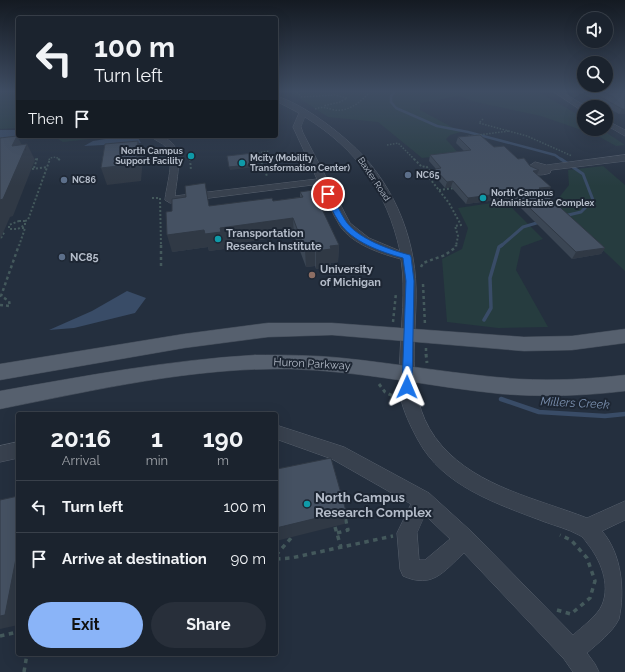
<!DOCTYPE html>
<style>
body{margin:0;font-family:Raleway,sans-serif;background:#282f3a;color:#f1f3f6;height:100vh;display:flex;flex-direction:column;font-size:15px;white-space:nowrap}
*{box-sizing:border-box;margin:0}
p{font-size:13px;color:#a0a4aa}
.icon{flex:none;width:22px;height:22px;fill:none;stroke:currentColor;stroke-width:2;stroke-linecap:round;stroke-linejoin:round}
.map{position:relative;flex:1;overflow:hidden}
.side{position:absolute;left:16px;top:412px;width:262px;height:244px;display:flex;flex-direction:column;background:#1b232e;border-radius:4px;box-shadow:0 4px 16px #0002,0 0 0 1px #39404a}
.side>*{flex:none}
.guide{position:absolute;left:16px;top:16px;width:262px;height:122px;border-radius:4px;box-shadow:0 4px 16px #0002,0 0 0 1px #39404a;background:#1b232e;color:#f1f3f6;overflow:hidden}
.tools{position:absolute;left:577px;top:12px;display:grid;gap:8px}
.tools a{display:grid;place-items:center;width:36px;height:36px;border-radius:50%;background:#1b232e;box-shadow:0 4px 16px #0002,0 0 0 1px #39404a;font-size:20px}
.pin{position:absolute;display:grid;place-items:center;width:34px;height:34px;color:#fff;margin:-17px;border:2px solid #fff;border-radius:50%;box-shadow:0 1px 4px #0007}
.me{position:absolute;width:44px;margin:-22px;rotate:1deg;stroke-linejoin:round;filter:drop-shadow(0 0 3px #0008)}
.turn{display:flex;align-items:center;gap:14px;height:84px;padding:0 12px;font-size:18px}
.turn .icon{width:52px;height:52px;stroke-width:2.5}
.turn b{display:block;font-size:28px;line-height:34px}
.then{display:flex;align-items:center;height:38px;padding:0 12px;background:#0003;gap:8px;font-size:15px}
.eta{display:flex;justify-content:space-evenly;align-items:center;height:68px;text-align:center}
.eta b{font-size:24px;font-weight:700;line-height:28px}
.button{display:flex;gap:8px;margin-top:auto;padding:8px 12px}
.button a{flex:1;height:46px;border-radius:24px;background:#8ab4f8;color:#111;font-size:16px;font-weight:700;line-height:46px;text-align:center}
.button a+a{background:#282f3a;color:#f1f3f6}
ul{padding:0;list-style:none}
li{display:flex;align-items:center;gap:12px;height:52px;padding:0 12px;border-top:1px solid #39404a}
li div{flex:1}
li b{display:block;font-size:15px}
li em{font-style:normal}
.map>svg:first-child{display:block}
</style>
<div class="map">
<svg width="625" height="672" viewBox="0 0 625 672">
<rect width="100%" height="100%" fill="#242f3e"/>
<g fill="#263c3f">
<path d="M0 92H18V128L0 129Z"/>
<path d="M290 92H538L584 118V129H601L625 145 616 146 596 135 541 116 476 102 459 96 420 103V110L461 132 450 135 446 139 459 154 422 158 378 122 328 117Z"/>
<path d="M53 136H116L63 142Z"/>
<path d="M603 166 625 185V271L554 204 569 185 568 170Z"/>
<path d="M505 201 543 239 521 247 516 270 548 327 498 328 447 322 442 259 462 249 468 228 458 208Z"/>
</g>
<g fill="#394c67">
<path d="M0 130H18V136H44L20 139 0 138Z"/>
<path d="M124 136H137L141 143 84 146 93 141Z"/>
<path d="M127 291 146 298 135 313 74 328 49 330 92 311Z"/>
</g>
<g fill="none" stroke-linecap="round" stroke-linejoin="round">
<path stroke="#394c67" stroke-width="2.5" d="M395 92 391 96V102L396 108 437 126 468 132 555 155 562 160"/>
<g stroke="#394c67" stroke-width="3">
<path d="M561 159 583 174 593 200 581 212 564 216"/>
<path d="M501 246 523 227 540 222"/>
</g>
<path stroke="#394c67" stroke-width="3.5" d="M484 320 491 308 490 278 499 247 502 245"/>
<path stroke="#394c67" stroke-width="4.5" d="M501 399 539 412 605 416 625 414"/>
<defs>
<g id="minor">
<path d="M554 92H562L587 107H584V110H581Z"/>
<path d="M276 96C300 103 330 125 349 142 391 179 415 234 416 289 417 344 402 401 442 446 478 487 538 499 587 518L625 501V520L602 531C622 554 625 591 619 619 612 633 598 643 587 653L595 664 599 672H573L564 659 464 553C443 572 433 589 403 576L400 569 397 533 411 504 332 459 276 439V425L344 447 429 493 472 532 573 635C581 628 598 615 602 605 611 584 600 559 587 543 585 540 582 536 579 535 568 529 556 526 545 522 498 504 443 487 418 440 411 427 403 411 400 395 398 383 399 369 400 356 401 324 406 291 401 259 381 254 352 244 340 226 332 213 326 198 320 184L170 203 165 200C166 187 176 157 166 147 162 142 155 141 151 136 189 136 177 172 175 196L317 179 293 127 299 113 276 101ZM305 117C357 149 387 192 400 251L369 238 350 223 303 133 301 127ZM425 515 450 539 425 560H419L417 533Z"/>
<path d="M606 120 625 130V136L606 125Z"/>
<path d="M625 155V161L551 170 550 173C541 176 533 176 526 168L535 162 546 165Z"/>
<path d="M18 442V458L0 462V446Z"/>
</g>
<g id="major">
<path d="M268 323H332L524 337 572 336 625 329V343L572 350 524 351 332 335 268 337 184 348 0 380V364L184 334Z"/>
<path d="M255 355C284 355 313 355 342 358 401 364 460 375 519 379 555 381 590 379 625 375V391C584 396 543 397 502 394 431 387 362 371 291 369 193 367 96 390 0 409V391C85 376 169 360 255 355Z"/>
</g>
</defs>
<use href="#minor" stroke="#565f6c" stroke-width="1"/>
<use href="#major" stroke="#414a57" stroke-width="1"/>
<g stroke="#44595c" stroke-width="1.5" stroke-dasharray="1.5 1.5" stroke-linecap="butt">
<path d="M297 92 302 97 335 95 347 98 340 102 323 106"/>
<path d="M315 109C322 106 327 108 334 110 348 112 359 103 368 94L367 92"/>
<path d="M483 119 479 123 527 136 572 156"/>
<path d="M460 139 463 137 509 131"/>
<path d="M387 145 398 143 415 160"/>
<path d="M253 153H258L261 160"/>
<path d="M258 153 270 151"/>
<path d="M35 159 37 160"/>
<path d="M49 160 50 158 56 157 60 160"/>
</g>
<g stroke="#44595c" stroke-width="2" stroke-dasharray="2 2" stroke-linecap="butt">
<path d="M58 159 60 160"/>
<path d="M190 159 191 170"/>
<path d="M260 159 267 176"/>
<path d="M414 159 422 167 426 166 433 174 427 175 449 203 461 225 455 226 458 236 456 246"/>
<path d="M34 168 37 159H35"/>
<path d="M32 169 47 167"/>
<path d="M439 190 455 188"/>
<path d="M152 198H160L161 246"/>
<path d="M19 221H25V225L18 229H9V225Z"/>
<path d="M25 221 28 220 50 159"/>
<path d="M1 238 5 231"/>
<path d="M19 246 25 228H22"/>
</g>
<g stroke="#44595c" stroke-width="2.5" stroke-dasharray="3 3" stroke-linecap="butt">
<path d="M161 245V269"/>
<path d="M421 267 423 263 445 255 456 247V245"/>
<path d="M423 284 425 325"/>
<path d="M0 305 10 306 9 301 1 296 19 245"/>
<path d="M393 322 396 293"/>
<path d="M426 348V355"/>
</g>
<g stroke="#44595c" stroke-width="3" stroke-dasharray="3.5 3.5" stroke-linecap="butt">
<path d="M426 354 427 363"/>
<path d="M379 384 385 392 395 397"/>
</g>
<g stroke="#44595c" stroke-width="3.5" stroke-dasharray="4.5 4.5" stroke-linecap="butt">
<path d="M335 527 341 547"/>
<path d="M337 533 348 530 345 517"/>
<path d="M276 555 292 537"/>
<path d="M276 559 291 558 393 536"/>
<path d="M557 610 571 614 590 598 595 581 587 558 571 540 560 535"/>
<path d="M0 636 18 632"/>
<path d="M24 672 27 654"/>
</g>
<use href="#minor" fill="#38414e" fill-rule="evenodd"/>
<use href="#major" fill="#56606e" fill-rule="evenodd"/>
</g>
<g fill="#3b4654">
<path d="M580 92H625V114H619Z"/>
<path d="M458 137 494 147 537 175 548 193H544L605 248 601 254 572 259 511 198 466 204 451 187 445 188 434 175 436 169 429 161 430 155 464 151 456 143Z"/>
<path d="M300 192 339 245 338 262 331 263 330 266 316 269 315 266 306 267 294 235 224 245V249L209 251 208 247 172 252 209 206 273 201 300 197Z"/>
</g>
<g fill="#303945">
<path d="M622 109H625V114H619Z"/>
<path d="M17 136 25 151 27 144 35 160 13 216 10 217 0 240V200L12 146Z"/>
<path d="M138 141 143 157 141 181 107 185 101 168Z"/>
<path d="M257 164V167L230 170 229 167Z"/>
<path d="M539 170 536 176 533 171Z"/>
<path d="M453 181 451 187 445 188 447 182Z"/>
<path d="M551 187 548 193 536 194 539 188Z"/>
<path d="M513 192 511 198 466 204 468 198Z"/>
<path d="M293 218 294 235 224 245V249L209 251 208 247 172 252 167 235Z"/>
<path d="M339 245 338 262 331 263 330 266 316 269V251L330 246Z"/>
<path d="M315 248V266L306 267 305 250Z"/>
<path d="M605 248 601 254 572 259 576 252Z"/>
<path d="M346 511 344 524 276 541V528Z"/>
<path d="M18 548V625L0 629V616Z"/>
</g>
<g fill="#455162" stroke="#303945">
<path d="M592 92H625V109H622Z"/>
<path d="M480 135 494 147 504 146 518 159 524 158 530 166 539 170 533 171 551 187 539 188 605 248 576 252 513 192 468 198 453 181 447 182 435 169 441 168 430 155 471 150 458 137Z"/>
<path d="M17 136 12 146 27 144 3 199 0 200V138Z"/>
<path d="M138 141 136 164 101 168 105 144Z"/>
<path d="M253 153 257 164 229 167 227 156Z"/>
<path d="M205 183 209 206 272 198 273 201 303 197 300 192 313 190 339 245 330 246 331 249 316 251 315 248 305 250 293 218 220 228 221 232 205 234 204 230 167 235 166 212 172 211V199L186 197 185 186Z"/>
<path d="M331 458 346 511 276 528V464L277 469Z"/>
<path d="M18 496V548L5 615 0 616V500Z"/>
</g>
<linearGradient id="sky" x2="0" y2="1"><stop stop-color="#141a22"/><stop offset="0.49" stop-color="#3f4d63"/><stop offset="1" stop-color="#3f4d63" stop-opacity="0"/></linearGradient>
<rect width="625" height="186" fill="url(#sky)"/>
<path fill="#1a73e8" stroke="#114b97" d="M326 193H330C336 201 339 211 345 220 356 238 390 250 410 255L411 257 414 281 412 387 411 390 407 391 404 390 402 387 406 281 403 258C381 252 352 242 339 222 333 213 329 203 325 194Z"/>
<g fill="#0f9aa8" stroke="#1d2633" stroke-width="1.5">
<circle cx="191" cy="156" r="4"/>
<circle cx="242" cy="163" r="4"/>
<circle cx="483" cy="198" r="4"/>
<circle cx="218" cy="239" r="4"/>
<circle cx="307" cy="504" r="4"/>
</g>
<g fill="#5c6f8a" stroke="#1d2633" stroke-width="1.5">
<circle cx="408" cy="175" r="4"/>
<circle cx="64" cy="180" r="4"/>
<circle cx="62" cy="257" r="4"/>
</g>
<circle fill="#8d6e63" stroke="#1d2633" stroke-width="1.5" cx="312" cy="275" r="4"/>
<g text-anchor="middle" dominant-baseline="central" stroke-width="4" stroke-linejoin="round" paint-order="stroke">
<g font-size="9" font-weight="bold" fill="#b4bcc9" stroke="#1d2633" text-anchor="start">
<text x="183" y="151" text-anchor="end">North Campus<tspan x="183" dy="10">Support Facility</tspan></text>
<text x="250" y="158">Mcity (Mobility<tspan x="250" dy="10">Transformation Center)</tspan></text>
<text x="416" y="175">NC65</text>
<text x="72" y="180">NC86</text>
<text x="491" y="193">North Campus<tspan x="491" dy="10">Administrative Complex</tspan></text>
</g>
<g font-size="9" fill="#b4bcc9" stroke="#1d2633">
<text transform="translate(374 179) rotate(56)">Baxter Road</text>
</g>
<g font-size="11" font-weight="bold" fill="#b4bcc9" stroke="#1d2633" text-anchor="start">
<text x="226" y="233">Transportation<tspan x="226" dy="13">Research Institute</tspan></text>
<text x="70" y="257">NC85</text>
<text x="320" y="269">University<tspan x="320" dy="13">of Michigan</tspan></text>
</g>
<g font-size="11" fill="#b4bcc9" stroke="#1d2633">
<text transform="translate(312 364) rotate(3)">Huron Parkway</text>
</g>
<g font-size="12" font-style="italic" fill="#7c92b1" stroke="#1d2633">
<text transform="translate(575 403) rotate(3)">Millers Creek</text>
</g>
<g font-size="13" font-weight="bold" fill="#b4bcc9" stroke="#1d2633" text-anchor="start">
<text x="315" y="497">North Campus<tspan x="315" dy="15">Research Complex</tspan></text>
</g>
</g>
</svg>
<div class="tools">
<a><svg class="icon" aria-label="sound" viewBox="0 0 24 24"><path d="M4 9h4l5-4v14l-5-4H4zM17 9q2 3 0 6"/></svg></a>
<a><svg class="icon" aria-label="search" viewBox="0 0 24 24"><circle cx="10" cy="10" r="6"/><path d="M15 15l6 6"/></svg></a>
<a><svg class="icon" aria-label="layers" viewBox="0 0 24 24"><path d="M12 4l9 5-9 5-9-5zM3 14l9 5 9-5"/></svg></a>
</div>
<div class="pin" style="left:328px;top:194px;background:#d93025"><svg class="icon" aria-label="arrive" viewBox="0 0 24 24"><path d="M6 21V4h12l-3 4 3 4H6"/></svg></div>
<svg class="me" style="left:407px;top:387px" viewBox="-20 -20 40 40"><path d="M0-17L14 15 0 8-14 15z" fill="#1a73e8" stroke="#fff" stroke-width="4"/></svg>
<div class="guide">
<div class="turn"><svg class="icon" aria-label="left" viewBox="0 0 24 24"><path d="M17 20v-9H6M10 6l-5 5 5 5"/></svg><div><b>100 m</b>Turn left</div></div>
<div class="then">Then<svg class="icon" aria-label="arrive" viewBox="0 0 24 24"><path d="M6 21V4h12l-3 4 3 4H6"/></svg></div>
</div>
<section class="side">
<div class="eta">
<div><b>20:16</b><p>Arrival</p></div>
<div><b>1</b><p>min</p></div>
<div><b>190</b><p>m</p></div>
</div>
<ul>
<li><svg class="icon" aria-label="left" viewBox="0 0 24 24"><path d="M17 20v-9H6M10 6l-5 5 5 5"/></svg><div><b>Turn left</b></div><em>100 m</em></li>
<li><svg class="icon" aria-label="arrive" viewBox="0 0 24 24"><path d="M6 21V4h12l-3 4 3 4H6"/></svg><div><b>Arrive at destination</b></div><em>90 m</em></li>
</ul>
<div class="button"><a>Exit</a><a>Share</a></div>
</section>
</div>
